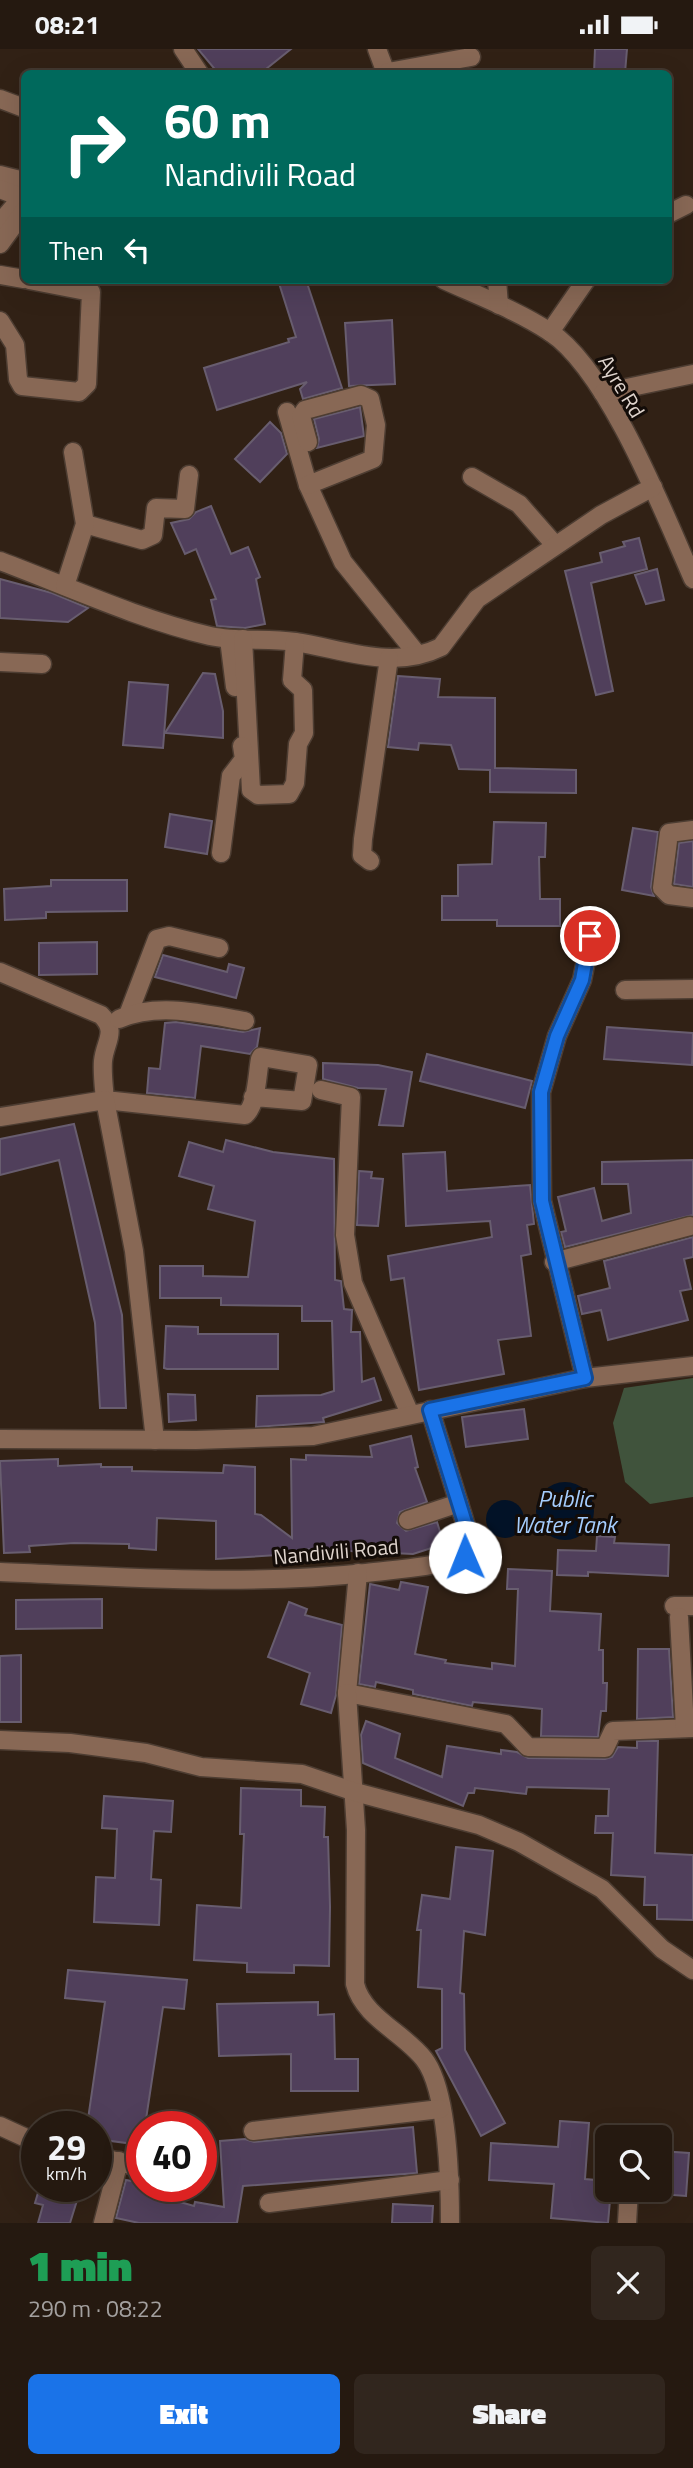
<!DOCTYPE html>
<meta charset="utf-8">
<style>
body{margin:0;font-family:"Titillium Web",sans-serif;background:#31261e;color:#f1f3f6;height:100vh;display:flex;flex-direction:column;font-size:26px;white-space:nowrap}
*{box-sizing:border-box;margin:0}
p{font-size:23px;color:#a3a09f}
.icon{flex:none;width:38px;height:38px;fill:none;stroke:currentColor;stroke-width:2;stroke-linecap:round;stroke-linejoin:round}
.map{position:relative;height:2174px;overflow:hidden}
.drawer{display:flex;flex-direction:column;background:#251910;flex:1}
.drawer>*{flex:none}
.guide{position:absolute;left:21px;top:21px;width:651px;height:214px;border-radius:10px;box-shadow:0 7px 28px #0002,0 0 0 2px #423830;background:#00695c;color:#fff;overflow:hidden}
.controls{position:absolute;left:595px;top:2076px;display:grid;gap:14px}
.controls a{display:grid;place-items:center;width:77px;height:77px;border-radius:10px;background:#251910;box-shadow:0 7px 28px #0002,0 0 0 2px #423830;font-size:35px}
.speed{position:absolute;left:21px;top:2062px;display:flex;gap:14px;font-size:35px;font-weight:700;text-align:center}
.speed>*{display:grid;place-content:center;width:91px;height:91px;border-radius:50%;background:#251910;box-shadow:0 7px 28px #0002,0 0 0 2px #423830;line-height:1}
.speed small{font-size:18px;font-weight:400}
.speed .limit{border:10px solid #d22;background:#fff;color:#111}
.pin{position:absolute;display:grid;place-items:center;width:60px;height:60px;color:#fff;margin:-30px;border:4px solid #fff;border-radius:50%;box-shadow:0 2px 7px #0007}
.me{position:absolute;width:77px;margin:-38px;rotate:359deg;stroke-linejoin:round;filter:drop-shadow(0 0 5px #0008)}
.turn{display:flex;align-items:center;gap:24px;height:147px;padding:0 28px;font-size:32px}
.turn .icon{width:91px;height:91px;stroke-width:2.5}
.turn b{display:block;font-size:49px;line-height:60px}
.then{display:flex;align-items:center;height:66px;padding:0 28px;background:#0003;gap:14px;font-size:26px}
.round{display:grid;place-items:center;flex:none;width:74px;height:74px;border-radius:10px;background:#31261e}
.headline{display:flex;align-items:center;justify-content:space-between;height:119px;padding:0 28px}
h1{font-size:42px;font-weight:800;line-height:52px;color:#1e9e55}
.primary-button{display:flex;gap:14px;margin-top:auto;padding:14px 28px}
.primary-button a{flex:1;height:80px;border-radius:10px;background:#1a73e8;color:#fff;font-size:28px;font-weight:800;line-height:80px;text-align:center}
.primary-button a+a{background:#31261e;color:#f1f3f6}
.status{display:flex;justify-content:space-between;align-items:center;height:49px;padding:0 35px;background:#251910;direction:ltr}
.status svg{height:19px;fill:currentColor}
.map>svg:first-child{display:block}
</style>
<div class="status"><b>08:21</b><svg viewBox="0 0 49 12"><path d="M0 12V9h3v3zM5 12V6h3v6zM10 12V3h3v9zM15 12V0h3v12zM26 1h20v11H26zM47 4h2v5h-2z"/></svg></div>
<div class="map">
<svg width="693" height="2174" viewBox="0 0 693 2174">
<rect width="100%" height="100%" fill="#312115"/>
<path fill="#40533c" d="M693 1329V1448L650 1455 625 1433 613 1374 624 1339Z"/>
<g fill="#021227">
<circle cx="565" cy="1462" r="29"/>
<circle cx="505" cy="1470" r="19"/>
</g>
<g fill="#503f5b" stroke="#685d6f" stroke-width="2">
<path d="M198 0H291L261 24H218Z"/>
<path d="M595 0H627L625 24H594Z"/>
<path d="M278 231H306L342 339 303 350 300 340 307 333 217 361 204 319 289 293 288 290 296 288Z"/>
<path d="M392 271 395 335 349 337 345 274Z"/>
<path d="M360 358 364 387 317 399 319 390 314 370Z"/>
<path d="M270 373 281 384 287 405 260 433 235 410Z"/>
<path d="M211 457 231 505 248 498 260 528 256 530 265 575 245 579 217 577 211 551 216 550 196 500 185 505 171 474 189 470 196 463Z"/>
<path d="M639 489 647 520 591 534 613 642 596 646 565 522 602 513 600 504 625 497 623 493Z"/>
<path d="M657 520 664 551 646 555 635 526Z"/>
<path d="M0 530 52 544 88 559 68 573 0 569Z"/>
<path d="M203 624 215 625 223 662V689L165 684Z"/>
<path d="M398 627 440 630 438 648 495 649V719L576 721V744L490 743V721L459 720 451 696 419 694 418 701 388 698Z"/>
<path d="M129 633 168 636 163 699 123 696Z"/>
<path d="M170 765 212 772 207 805 165 798Z"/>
<path d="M494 773 546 774 545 808H539L540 850H560V877H497V871H442V847H458V816L492 815Z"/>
<path d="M633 779 658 783 651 838 654 847 622 841Z"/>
<path d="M693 792V838L674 835 679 794Z"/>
<path d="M51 831H127V862L46 863V869L5 871 4 840 51 837Z"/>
<path d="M97 893V925L39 926V894Z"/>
<path d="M163 906 227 923 229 915 244 919 236 949 155 928Z"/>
<path d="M176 973 243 983 260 979 257 998 250 1005 201 997 195 1049 147 1044 149 1019 160 1020 165 974Z"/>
<path d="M607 978 693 984 692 1016 604 1010Z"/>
<path d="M427 1005 532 1032 525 1059 420 1032Z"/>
<path d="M323 1014 378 1016 412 1023 403 1077 379 1076 386 1040 358 1039 323 1030Z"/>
<path d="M74 1075 122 1266 126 1359H100L95 1274 59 1111 0 1126V1090Z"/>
<path d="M226 1091 273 1103 334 1110 335 1231 341 1232 344 1260 352 1261 351 1283H360L362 1333 374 1329 381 1351 323 1369 324 1373 256 1378 257 1347 321 1346 334 1342 332 1272H302V1257L221 1256V1249H160V1217H203V1227L248 1228 255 1172 208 1160 214 1137 179 1127 189 1093 223 1103Z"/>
<path d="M445 1103 447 1142 530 1136 534 1175 527 1176 531 1205 521 1207 531 1287 498 1291 504 1325 419 1341 404 1229 391 1231 388 1207 492 1188 490 1172 406 1177 403 1105Z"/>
<path d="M693 1111V1166L565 1198 561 1183 566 1182 558 1148 594 1139 602 1172 631 1164 628 1135H602V1113Z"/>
<path d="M359 1122 372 1123 371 1129 383 1130 378 1177 357 1176Z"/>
<path d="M693 1188V1208L684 1210 691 1240 680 1242 688 1271 608 1291 601 1261 582 1265 578 1247 610 1239 604 1212Z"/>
<path d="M166 1277 198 1278V1285H278V1320H167L164 1319Z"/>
<path d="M168 1345 195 1346 196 1371 169 1373Z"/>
<path d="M524 1360 528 1390 466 1398 462 1368Z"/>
<path d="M411 1387 418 1418 415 1419 427 1453 400 1463 397 1474 406 1482 437 1473 444 1495 413 1505 307 1500 311 1504 216 1510V1472L157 1469 156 1501 129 1499V1495L74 1494 29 1497 30 1503 4 1504 0 1412 58 1410V1417L101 1415V1418H132V1422L223 1424 224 1416 255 1418V1465L261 1466 292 1489 291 1410 306 1411V1406L372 1408 370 1397Z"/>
<path d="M597 1487 615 1488 614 1494 669 1496 668 1527 588 1523V1527L557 1526 558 1501 596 1502Z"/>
<path d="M508 1520 552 1522 550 1562 601 1565 599 1601H603V1634H607L606 1662H601L598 1688 541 1687 542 1660 473 1653 472 1657 413 1645V1641L376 1633 375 1638 359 1635 370 1535 399 1541 401 1533 428 1538 415 1605 446 1611 445 1614 492 1620V1614L515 1617 518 1540H507Z"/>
<path d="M102 1550V1579L16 1580V1551Z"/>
<path d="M289 1553 307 1560 305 1566 342 1576 336 1646 331 1664 301 1655 310 1624 268 1608Z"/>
<path d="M638 1600H669L673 1668 637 1670Z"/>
<path d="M21 1606V1673H0V1607Z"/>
<path d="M366 1672 400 1685 395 1709 442 1728 447 1697 501 1705V1701L517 1703 528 1709 605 1710 612 1708 618 1698 637 1699V1692H658L655 1804 693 1806V1871L657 1870V1856H644L645 1828 611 1826 613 1784H595L596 1767H608L609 1740 527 1738 526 1745 475 1739 474 1744H468L463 1757 363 1714 361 1686Z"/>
<path d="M241 1739 301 1741V1757L325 1758 324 1788H328L330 1858 329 1917 294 1916V1924L247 1923V1914L194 1911 197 1856 241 1859 244 1785H240Z"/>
<path d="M104 1747 173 1752 171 1783 154 1782 151 1830 161 1831 159 1876 94 1873 96 1828 115 1829 117 1780 102 1779Z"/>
<path d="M456 1798 493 1802 485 1886 464 1882 460 1944 464 1945 465 2001 505 2074 481 2087 436 2002 442 1999V1940L418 1938 421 1881H417L422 1846 450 1850Z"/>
<path d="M68 1921 187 1931 184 1960 163 1958 145 2077H142V2096L96 2090V2077H87L105 1953 65 1949Z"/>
<path d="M318 1953V1966L334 1965 335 2010H358V2042H291V2005L219 2007 217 1955Z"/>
<path d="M560 2072 589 2074 585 2130 607 2132V2140H611L608 2174 551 2169 554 2135 489 2131 491 2094 558 2098Z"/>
<path d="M413 2078 417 2124 243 2137 237 2174H139L116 2169 126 2131 142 2134V2137H161L159 2147 194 2157 195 2153 224 2158 220 2092 245 2090 254 2093Z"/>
<path d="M660 2102 689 2104 686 2147 660 2145Z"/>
<path d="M40 2137 79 2145 70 2174H38L43 2156 35 2154Z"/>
<path d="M393 2155 433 2157 432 2174H392Z"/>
</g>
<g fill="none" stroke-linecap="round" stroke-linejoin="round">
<defs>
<g id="minor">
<path d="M183 0 199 24"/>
<path d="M377 0 386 24"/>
<path d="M388 23 471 8"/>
<path d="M0 50 24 59"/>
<path d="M0 126 24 132"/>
<path d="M0 140 18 147 16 155 0 174"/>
<path d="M668 165 686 156"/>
<path d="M0 195 24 162"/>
<path d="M0 226 24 230"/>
<path d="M444 231C479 247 518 262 550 283 608 321 664 464 693 530"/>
<path d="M497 231 499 256"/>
<path d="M0 272 15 296 18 330 22 337 79 343 87 335 91 243 29 231"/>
<path d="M550 283 586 231"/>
<path d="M603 344 693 325"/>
<path d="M287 363 308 436 343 513 417 605"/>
<path d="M308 393 301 367 305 361 361 346 370 350 376 376 373 410 308 436"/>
<path d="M472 428 519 455 555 496"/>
<path d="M85 475 142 491 153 486 156 459 185 460 189 426"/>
<path d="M0 512C69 538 138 570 210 587 238 593 267 589 295 593 343 600 393 622 441 598L477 550 601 466 653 438"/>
<path d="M65 537 85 475 73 403"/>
<path d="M229 590 235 638"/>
<path d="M243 590 251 741 258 746 289 745 295 734 298 695 304 684 303 641 292 631 295 593"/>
<path d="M0 613 42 615"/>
<path d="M693 781 669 784 662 839 669 846 693 849"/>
<path d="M221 804 231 727 244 710 242 697"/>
<path d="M370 812 362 806 363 790 389 609"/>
<path d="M0 923 101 966C118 983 105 992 103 1012 102 1024 104 1039 105 1051L245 1066C257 1056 257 1026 260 1010L261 1008 308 1016 302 1052 253 1048"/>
<path d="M625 941 693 940"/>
<path d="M128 966 157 890 169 887 219 899"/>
<path d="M119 970C159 953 204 965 245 972"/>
<path d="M321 1041 351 1048 345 1186 353 1234 410 1365"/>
<path d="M0 1068 105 1051 134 1202 155 1391"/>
<path d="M554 1213 690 1177"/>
<path d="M585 1329 542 1152 541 1043 557 987 582 931 591 887"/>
<path d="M0 1390 196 1391 313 1387 585 1329 693 1317"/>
<path d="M408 1471 459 1454"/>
<path d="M0 1523C122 1528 244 1537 366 1524 399 1520 433 1518 465 1508L467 1480 430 1361"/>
<path d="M358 1524 347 1644 506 1675 528 1698 605 1699 613 1682 693 1679"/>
<path d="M674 1557H693"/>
<path d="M679 1568 685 1679"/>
<path d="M347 1644 356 1781 355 1935C363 1968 404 1984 424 2010 448 2041 450 2135 450 2174"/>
<path d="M0 1691 70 1694 146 1704 201 1718 302 1725 355 1743 479 1776 519 1793 602 1840 662 1900 693 1921"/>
<path d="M0 2077 37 2094"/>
<path d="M253 2082 440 2060"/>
<path d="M96 2107 142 2119"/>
<path d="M269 2154 450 2131"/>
<path d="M103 2174 119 2112"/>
<path d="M627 2174 629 2140"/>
</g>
</defs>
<use href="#minor" stroke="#4d3d32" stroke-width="21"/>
<use href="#minor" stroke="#886855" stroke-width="18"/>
</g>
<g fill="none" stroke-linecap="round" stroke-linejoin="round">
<defs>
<path id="route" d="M465 1508 467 1480 430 1361 585 1329 542 1152 541 1043 557 987 582 931 590 887"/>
</defs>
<use href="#route" stroke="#114b97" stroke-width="18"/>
<use href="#route" stroke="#1a73e8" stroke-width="12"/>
</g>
<g text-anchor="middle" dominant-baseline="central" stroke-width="6" stroke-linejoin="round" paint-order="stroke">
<g font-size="21" fill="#ded3cc" stroke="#130c08">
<text transform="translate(622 337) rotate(59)">Ayre Rd</text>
<text transform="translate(336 1502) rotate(-5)">Nandivili Road</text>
</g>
<g font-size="23" font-style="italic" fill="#a5cdfe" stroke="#130c08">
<text x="565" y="1449">Public<tspan x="565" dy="26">Water Tank</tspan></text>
</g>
</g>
</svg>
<div class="controls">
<a><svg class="icon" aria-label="search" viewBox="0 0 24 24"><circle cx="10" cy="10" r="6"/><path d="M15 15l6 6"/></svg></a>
</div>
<div class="speed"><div>29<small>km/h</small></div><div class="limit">40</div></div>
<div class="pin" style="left:590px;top:887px;background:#d93025"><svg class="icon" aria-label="arrive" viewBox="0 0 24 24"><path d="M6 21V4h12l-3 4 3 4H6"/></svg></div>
<svg class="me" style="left:465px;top:1508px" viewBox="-20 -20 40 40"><circle r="19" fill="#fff"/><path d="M0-13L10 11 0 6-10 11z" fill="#1a73e8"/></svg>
<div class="guide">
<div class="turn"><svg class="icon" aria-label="right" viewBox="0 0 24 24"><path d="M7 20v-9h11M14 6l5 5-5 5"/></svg><div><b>60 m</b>Nandivili Road</div></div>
<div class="then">Then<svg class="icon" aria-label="left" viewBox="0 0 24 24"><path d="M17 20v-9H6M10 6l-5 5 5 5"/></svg></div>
</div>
</div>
<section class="drawer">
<div class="headline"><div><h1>1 min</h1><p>290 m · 08:22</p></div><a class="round"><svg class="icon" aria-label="close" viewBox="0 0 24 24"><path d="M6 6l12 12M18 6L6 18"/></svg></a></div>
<div class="primary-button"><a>Exit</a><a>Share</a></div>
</section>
